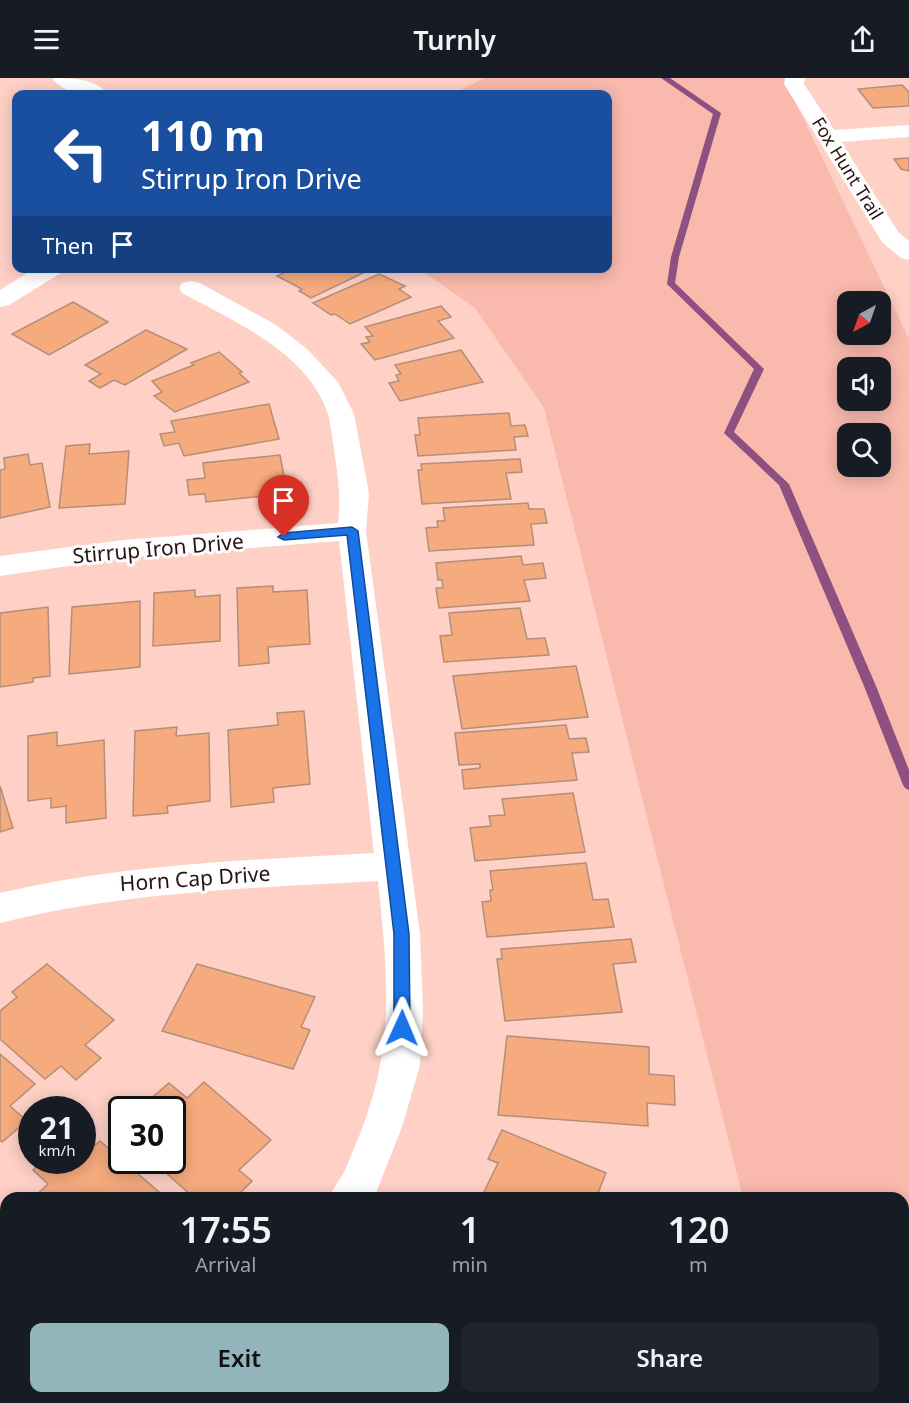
<!DOCTYPE html>
<style>
body{margin:0;font-family:"Noto Sans",sans-serif;background:#20242c;color:#f1f3f6;height:100vh;display:flex;flex-direction:column;font-size:22px;white-space:nowrap}
*{box-sizing:border-box;margin:0}
p{font-size:20px;color:#9ea1a6}
.icon{flex:none;width:33px;height:33px;fill:none;stroke:currentColor;stroke-width:2;stroke-linecap:round;stroke-linejoin:round}
.map{position:relative;flex:1;overflow:hidden}
.sheet{position:absolute;left:0px;top:1114px;width:909px;height:212px;display:flex;flex-direction:column;background:#171b24;border-radius:18px 18px 0 0;box-shadow:0 3px 15px #0003}
.sheet>*{flex:none}
.hud{position:absolute;left:12px;top:12px;width:600px;height:183px;border-radius:12px;box-shadow:0 3px 15px #0003;background:#1a4fa0;color:#fff;overflow:hidden}
.needle{width:39px;rotate:220deg}
.fabs{position:absolute;left:837px;top:213px;display:grid;gap:12px}
.fabs a{display:grid;place-items:center;width:54px;height:54px;border-radius:12px;background:#171b24;box-shadow:0 3px 15px #0003;font-size:30px}
.speed{position:absolute;left:18px;top:1018px;display:flex;gap:12px;font-size:30px;font-weight:700;text-align:center}
.speed>*{display:grid;place-content:center;width:78px;height:78px;border-radius:50%;background:#171b24;box-shadow:0 3px 15px #0003;line-height:1}
.speed small{font-size:15px;font-weight:400}
.speed .limit{border:3px solid #111;border-radius:9px;background:#fff;color:#111}
.pin{position:absolute;display:grid;place-items:center;width:51px;height:51px;color:#fff;margin:-62px -26px;border-radius:50% 50% 50% 0;rotate:-45deg;box-shadow:0 0 6px #0007}
.pin .icon{rotate:45deg}
.me{position:absolute;width:66px;margin:-33px;rotate:1deg;stroke-linejoin:round;filter:drop-shadow(0 0 4px #0008)}
.turn{display:flex;align-items:center;gap:21px;height:126px;padding:0 30px;font-size:27px}
.turn .icon{width:78px;height:78px;stroke-width:2.5}
.turn b{display:block;font-size:42px;line-height:51px}
.then{display:flex;align-items:center;height:57px;padding:0 30px;background:#0003;gap:12px;font-size:22px}
.eta{display:flex;justify-content:space-evenly;align-items:center;height:102px;text-align:center}
.eta b{font-size:36px;font-weight:600;line-height:42px}
.primary-button{display:flex;gap:12px;margin-top:auto;padding:12px 30px}
.primary-button a{flex:1;height:69px;border-radius:12px;background:#92b4bb;color:#111;font-size:24px;font-weight:600;line-height:69px;text-align:center}
.primary-button a+a{background:#20242c;color:#f1f3f6}
header{display:flex;justify-content:space-between;align-items:center;height:78px;padding:0 30px;background:#171b24;font-size:27px;font-weight:600}
.map>svg:first-child{display:block}
</style>
<header><svg class="icon" aria-label="menu" viewBox="0 0 24 24"><path d="M4 6h16M4 12h16M4 18h16"/></svg>Turnly<svg class="icon" aria-label="share" viewBox="0 0 24 24"><path d="M12 15V3M7 8l5-5 5 5M5 13v7h14v-7"/></svg></header>
<div class="map">
<svg width="909" height="1325" viewBox="0 0 909 1325">
<rect width="100%" height="100%" fill="#fed0c6"/>
<path fill="#f9b9ac" fill-rule="evenodd" d="M484 0H784L909 261V1325H628L632 1320H903V1120H743L544 330 475 230 419 191 608 190V16H453ZM848 224H880V256H848ZM848 290H880V322H848ZM848 356H880V388H848Z"/>
<g fill="none" stroke-linecap="round" stroke-linejoin="round">
<path fill="#8d5080" fill-rule="evenodd" d="M661 0H670L721 35 679 179 675 205 764 291 734 354 789 406 876 608 909 692V712L905 710 903 707 864 608 779 407 724 355 754 291 667 206 671 179 713 36Z"/>
</g>
<g fill="#f6ab7e" stroke="#b38e79" stroke-width="1.5">
<path d="M902 7 909 14V28L873 30 858 11Z"/>
<path d="M909 80V93L901 91 894 81Z"/>
<path d="M294 190H363L367 193 311 220 299 213 302 211 277 198Z"/>
<path d="M379 196 405 208 399 211 411 219 350 246 335 236 331 237 313 225Z"/>
<path d="M73 224 108 244 49 277 12 256Z"/>
<path d="M441 228 451 239 438 243 454 260 375 282 361 266 370 264 366 259 373 258 365 249Z"/>
<path d="M146 252 187 271 125 307 114 302 100 310 89 303 101 296 85 287Z"/>
<path d="M461 272 483 304 400 323 389 305 399 303 396 297 401 296 395 287Z"/>
<path d="M219 274 242 294 239 295 249 304 175 334 154 318 162 314 152 303 194 287 191 285Z"/>
<path d="M269 326 279 361 184 378 179 365 164 368 160 356 175 354 171 343Z"/>
<path d="M509 335 511 348 525 347 528 358 514 359 516 372 418 378 415 357H420L418 340Z"/>
<path d="M90 366 89 376 129 373 125 426 59 430 66 368Z"/>
<path d="M28 376 30 387 42 385 50 429 0 440V392L5 391 4 380Z"/>
<path d="M280 377 284 398 277 399 278 406 273 407 274 417 206 424 205 416 189 417 187 402 205 400 203 385Z"/>
<path d="M520 381 522 394 506 395 511 421 422 426 418 392H422L421 386Z"/>
<path d="M528 425 529 431H544L547 445 531 446 534 467 429 473 426 450 438 449 437 443H445L443 430Z"/>
<path d="M521 478 523 487 543 485 546 500 524 502 530 523 439 530 436 510H443L442 502H438L436 485Z"/>
<path d="M273 508V514L307 512 310 566 268 569 269 585 239 588 237 510Z"/>
<path d="M195 512V519L220 517V563L153 568 154 515Z"/>
<path d="M140 523V589L69 596 72 529Z"/>
<path d="M48 529 50 598 33 600V604L0 609V535Z"/>
<path d="M520 530 527 561 545 560 549 577 444 584 440 558 452 557 449 535Z"/>
<path d="M576 588 588 639 462 651 453 598Z"/>
<path d="M304 633 310 706 273 710 274 724 231 729 228 652 278 647 277 635Z"/>
<path d="M566 647 569 661 586 660 589 674 572 675 577 702 464 711 462 692 480 690V686L459 687 455 655Z"/>
<path d="M177 649 176 658 209 655 210 723 167 728 168 735 133 738 135 653Z"/>
<path d="M57 654V668L104 662 106 740 66 745V728L51 730V720L28 723V658Z"/>
<path d="M0 708 13 750 0 754Z"/>
<path d="M573 715 585 774 475 783 470 750 491 748 489 738 505 737 502 721Z"/>
<path d="M586 785 593 822 608 821 614 849 487 859 482 824 491 823 490 812H493L490 793Z"/>
<path d="M631 861 636 884 613 886 622 934 505 943 497 881H502L501 871Z"/>
<path d="M47 886 114 942 85 967 101 980 76 1002 61 988 45 1001 0 961V933L17 919 12 914Z"/>
<path d="M197 886 315 919 301 949 310 952 293 991 162 953Z"/>
<path d="M507 958 649 969V996L674 998 675 1027 647 1025 648 1048 498 1037Z"/>
<path d="M0 976 35 1006 10 1028 27 1043 2 1064 0 1062Z"/>
<path d="M204 1004 271 1062 239 1092 252 1103 235 1120H194L153 1083H172V1032H158L148 1023 169 1005 187 1020Z"/>
<path d="M502 1052 606 1095 596 1120H481L498 1085 488 1081Z"/>
<path d="M100 1063 166 1120H33L48 1106 33 1092 43 1083H71L74 1086 82 1083V1078Z"/>
<path d="M6 1164V1281L0 1275V1170Z"/>
<path d="M0 1307 6 1313V1320H12L17 1325H0Z"/>
<path d="M326 1320H478L484 1325H321Z"/>
</g>
<g fill="none" stroke-linecap="round" stroke-linejoin="round">
<g fill="#fff" fill-rule="evenodd">
<path d="M52 0C70 0 96 0 107 16 90 18 63 16 52 0Z"/>
<path d="M785 0H805L804 6 834 52 909 47V59L841 64 899 155 909 163V182L901 180 882 164 784 6Z"/>
<path d="M35 190H65L61 195 9 227 0 229V212Z"/>
<path d="M191 203 200 205 276 247 307 271 338 304 354 336 369 415 366 453 420 856 423 931 420 987 402 1049 374 1120H329C333 1110 340 1102 345 1092 359 1060 374 1022 380 987 392 928 384 862 378 803 250 810 124 814 0 845V815C124 786 248 782 374 775L339 463 124 480 0 498V478L124 462 338 445C341 418 338 398 334 372 332 360 331 347 328 336 307 274 235 244 182 215L179 210 182 205Z"/>
<path d="M152 1320H201L199 1325H150Z"/>
</g>
</g>
<path fill="#1a73e8" stroke="#114b97" stroke-width="1.5" d="M352 449 358 453 409 856 410 950 408 954 402 956 397 954 394 950V856L347 457 284 462 278 459 284 455Z"/>
<g text-anchor="middle" dominant-baseline="central" stroke-width="6" stroke-linejoin="round" paint-order="stroke">
<g font-size="18" fill="#251512" stroke="#fdfdfd">
<text transform="translate(848 90) rotate(58)">Fox Hunt Trail</text>
</g>
<g font-size="21" fill="#251512" stroke="#fdfdfd">
<text transform="translate(158 470) rotate(-5)">Stirrup Iron Drive</text>
<text transform="translate(195 800) rotate(-4)">Horn Cap Drive</text>
</g>
</g>
</svg>
<div class="fabs">
<a><svg class="needle" viewBox="-14 -14 28 28"><path d="M0-13l5 13h-10z" fill="#e53935"/><path d="M0 13l5-13h-10z" fill="#9ea1a6"/></svg></a>
<a><svg class="icon" aria-label="sound" viewBox="0 0 24 24"><path d="M4 9h4l5-4v14l-5-4H4zM17 9q2 3 0 6"/></svg></a>
<a><svg class="icon" aria-label="search" viewBox="0 0 24 24"><circle cx="10" cy="10" r="6"/><path d="M15 15l6 6"/></svg></a>
</div>
<div class="speed"><div>21<small>km/h</small></div><div class="limit">30</div></div>
<div class="pin" style="left:284px;top:459px;background:#d93025"><svg class="icon" aria-label="arrive" viewBox="0 0 24 24"><path d="M6 21V4h12l-3 4 3 4H6"/></svg></div>
<svg class="me" style="left:402px;top:950px" viewBox="-20 -20 40 40"><path d="M0-17L14 15 0 8-14 15z" fill="#1a73e8" stroke="#fff" stroke-width="4"/></svg>
<div class="hud">
<div class="turn"><svg class="icon" aria-label="left" viewBox="0 0 24 24"><path d="M17 20v-9H6M10 6l-5 5 5 5"/></svg><div><b>110 m</b>Stirrup Iron Drive</div></div>
<div class="then">Then<svg class="icon" aria-label="arrive" viewBox="0 0 24 24"><path d="M6 21V4h12l-3 4 3 4H6"/></svg></div>
</div>
<section class="sheet">
<div class="eta">
<div><b>17:55</b><p>Arrival</p></div>
<div><b>1</b><p>min</p></div>
<div><b>120</b><p>m</p></div>
</div>
<div class="primary-button"><a>Exit</a><a>Share</a></div>
</section>
</div>
